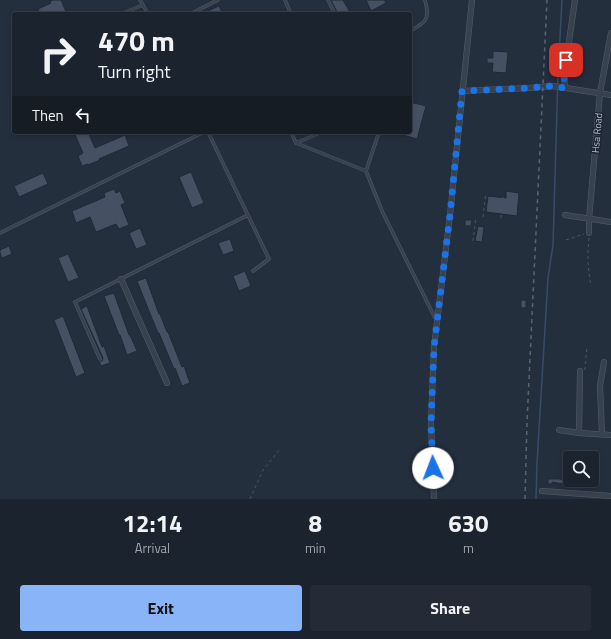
<!DOCTYPE html>
<style>
body{margin:0;font-family:"Titillium Web",sans-serif;background:#242b36;color:#f1f3f6;height:100vh;display:flex;flex-direction:column;font-size:15px;white-space:nowrap}
*{box-sizing:border-box;margin:0}
p{font-size:13px;color:#a0a4aa}
.icon{flex:none;width:22px;height:22px;fill:none;stroke:currentColor;stroke-width:2;stroke-linecap:round;stroke-linejoin:round}
.map{position:relative;height:499px;overflow:hidden}
.details{display:flex;flex-direction:column;background:#1b232e;flex:1}
.details>*{flex:none}
.hud{position:absolute;left:12px;top:12px;width:400px;height:122px;border-radius:4px;box-shadow:0 2px 6px #0003,0 0 0 1px #39404a;background:#1b232e;color:#f1f3f6;overflow:hidden}
.tools{position:absolute;left:563px;top:451px;display:grid;gap:8px}
.tools a{display:grid;place-items:center;width:36px;height:36px;border-radius:4px;background:#1b232e;box-shadow:0 2px 6px #0003,0 0 0 1px #39404a;font-size:20px}
.pin{position:absolute;display:grid;place-items:center;width:34px;height:34px;color:#fff;margin:-17px;border-radius:8px;box-shadow:0 2px 6px #0006}
.me{position:absolute;width:44px;margin:-22px;rotate:358deg;stroke-linejoin:round;filter:drop-shadow(0 0 3px #0008)}
.turn{display:flex;align-items:center;gap:14px;height:84px;padding:0 20px;font-size:18px}
.turn .icon{width:52px;height:52px;stroke-width:2.5}
.turn b{display:block;font-size:28px;line-height:34px}
.then{display:flex;align-items:center;height:38px;padding:0 20px;background:#0003;gap:8px;font-size:15px}
.eta{display:flex;justify-content:space-evenly;align-items:center;height:68px;text-align:center}
.eta b{font-size:24px;font-weight:700;line-height:28px}
.action{display:flex;gap:8px;margin-top:auto;padding:8px 20px}
.action a{flex:1;height:46px;border-radius:4px;background:#8ab4f8;color:#111;font-size:16px;font-weight:700;line-height:46px;text-align:center}
.action a+a{background:#242b36;color:#f1f3f6}
.map>svg:first-child{display:block}
</style>
<div class="map">
<svg width="611" height="499" viewBox="0 0 611 499">
<rect width="100%" height="100%" fill="#242f3e"/>
<g fill="none" stroke-linecap="round" stroke-linejoin="round">
<path stroke="#394c67" stroke-width="1.5" d="M536 499 537 463 548 278 553 245 558 75 562 0"/>
</g>
<g fill="#455162" stroke="#1f2835">
<path d="M53 0H61L67 14H40L38 9 51 3 50 1Z"/>
<path d="M331 0H343L351 14H338Z"/>
<path d="M366 0H384L386 3 371 11Z"/>
<path d="M219 6 223 14H201Z"/>
<path d="M493 51 508 52 506 73 492 72 493 63H487V58H493Z"/>
<path d="M410 102 426 106 417 139 396 133V132H410Z"/>
<path d="M74 132H88L95 148 125 135 129 146 99 159 100 160 88 165V164L82 166 78 156 83 153Z"/>
<path d="M191 172 204 203 192 208 179 177Z"/>
<path d="M43 173 48 184 19 197 14 186Z"/>
<path d="M114 189 116 193 120 191 125 203 121 205 129 225 119 229 116 224 96 232 90 217 76 223 72 211 105 197 104 193Z"/>
<path d="M506 191 519 193 517 216 486 212 488 196 506 198Z"/>
<path d="M465 220H472L471 226H465Z"/>
<path d="M478 226 484 227 482 242 475 241Z"/>
<path d="M140 228 147 245 136 249 129 233Z"/>
<path d="M230 239 234 251 223 255 218 243Z"/>
<path d="M9 246 12 254 2 258 0 253V250Z"/>
<path d="M68 254 79 278 68 282 58 258Z"/>
<path d="M245 271 251 286 239 291 233 276Z"/>
<path d="M146 278 159 314H160L167 332H168L182 367 184 366 190 383 182 386 175 368 174 369 159 333H158L151 316 137 281Z"/>
<path d="M114 293 129 335H130L137 351 127 355 120 335H119L104 296Z"/>
<rect x="521" y="300" width="5" height="8"/>
<path d="M87 306 102 347 104 346 110 363 101 366 99 361H102L103 358 81 309Z"/>
<path d="M63 316 85 373 76 377 54 320Z"/>
<path d="M548 479H560L575 482V485L563 484 552 482V484H548Z"/>
</g>
<g fill="none" stroke-linecap="round" stroke-linejoin="round">
<defs>
<g id="service">
<path d="M140 0 148 14"/>
<path d="M285 0 291 14"/>
<path d="M328 0 335 14"/>
<path d="M121 14 143 5"/>
<path d="M190 14 218 0"/>
<path d="M410 31C427 22 430 19 425 0"/>
<path d="M208 132 269 259 253 271"/>
<path d="M291 132 296 143 366 171"/>
<path d="M379 132 366 171 382 211 436 320"/>
<path d="M296 143 322 132"/>
<path d="M0 233 204 132"/>
<path d="M100 359 75 302 248 215"/>
</g>
<g id="minor">
<path d="M565 88 564 76 575 0"/>
<path d="M462 91 528 88 553 86 611 95"/>
<path d="M565 215 611 222"/>
<path d="M589 233V219L600 93 611 33"/>
<path d="M121 279 167 383"/>
<path d="M559 430 579 433 611 435"/>
<path d="M579 433 580 371"/>
<path d="M602 434 600 386 604 362"/>
<path d="M542 491 611 496"/>
<path d="M434 499 431 424 434 347 450 215 472 0"/>
</g>
</defs>
<use href="#service" stroke="#565f6c" stroke-width="3.5"/>
<use href="#minor" stroke="#565f6c" stroke-width="6"/>
<g stroke="#44595c" stroke-width="1" stroke-dasharray="3 3" stroke-linecap="butt">
<path d="M483 217 486 193"/>
<path d="M501 218 503 195"/>
<path d="M589 238C587 255 588 269 591 286"/>
<path d="M566 240 584 234"/>
<path d="M473 241 476 217"/>
<path d="M584 369H585L587 346"/>
<path d="M250 499 263 470 281 448"/>
</g>
<use href="#service" stroke="#38414e" stroke-width="2.5"/>
<use href="#minor" stroke="#38414e" stroke-width="5"/>
<path stroke="#5a6575" stroke-width="1.5" stroke-dasharray="4 4" stroke-linecap="butt" d="M525 499 527 422 547 0"/>
</g>
<g fill="none" stroke-linecap="round" stroke-linejoin="round">
<path stroke="#1a73e8" stroke-width="7" stroke-dasharray="0 12.6" d="M433 468 431 424 434 347 450 215 462 91 528 88 553 86 565 88 564 76 566 60"/>
</g>
<g text-anchor="middle" dominant-baseline="central" stroke-width="3" stroke-linejoin="round" paint-order="stroke">
<g font-size="10" fill="#b4bcc9" stroke="#1d2633">
<text transform="translate(597 133) rotate(-85)">Hsa Road</text>
</g>
</g>
</svg>
<div class="tools">
<a><svg class="icon" aria-label="search" viewBox="0 0 24 24"><circle cx="10" cy="10" r="6"/><path d="M15 15l6 6"/></svg></a>
</div>
<div class="pin" style="left:566px;top:60px;background:#d93025"><svg class="icon" aria-label="arrive" viewBox="0 0 24 24"><path d="M6 21V4h12l-3 4 3 4H6"/></svg></div>
<svg class="me" style="left:433px;top:468px" viewBox="-20 -20 40 40"><circle r="19" fill="#fff"/><path d="M0-13L10 11 0 6-10 11z" fill="#1a73e8"/></svg>
<div class="hud">
<div class="turn"><svg class="icon" aria-label="right" viewBox="0 0 24 24"><path d="M7 20v-9h11M14 6l5 5-5 5"/></svg><div><b>470 m</b>Turn right</div></div>
<div class="then">Then<svg class="icon" aria-label="left" viewBox="0 0 24 24"><path d="M17 20v-9H6M10 6l-5 5 5 5"/></svg></div>
</div>
</div>
<section class="details">
<div class="eta">
<div><b>12:14</b><p>Arrival</p></div>
<div><b>8</b><p>min</p></div>
<div><b>630</b><p>m</p></div>
</div>
<div class="action"><a>Exit</a><a>Share</a></div>
</section>
